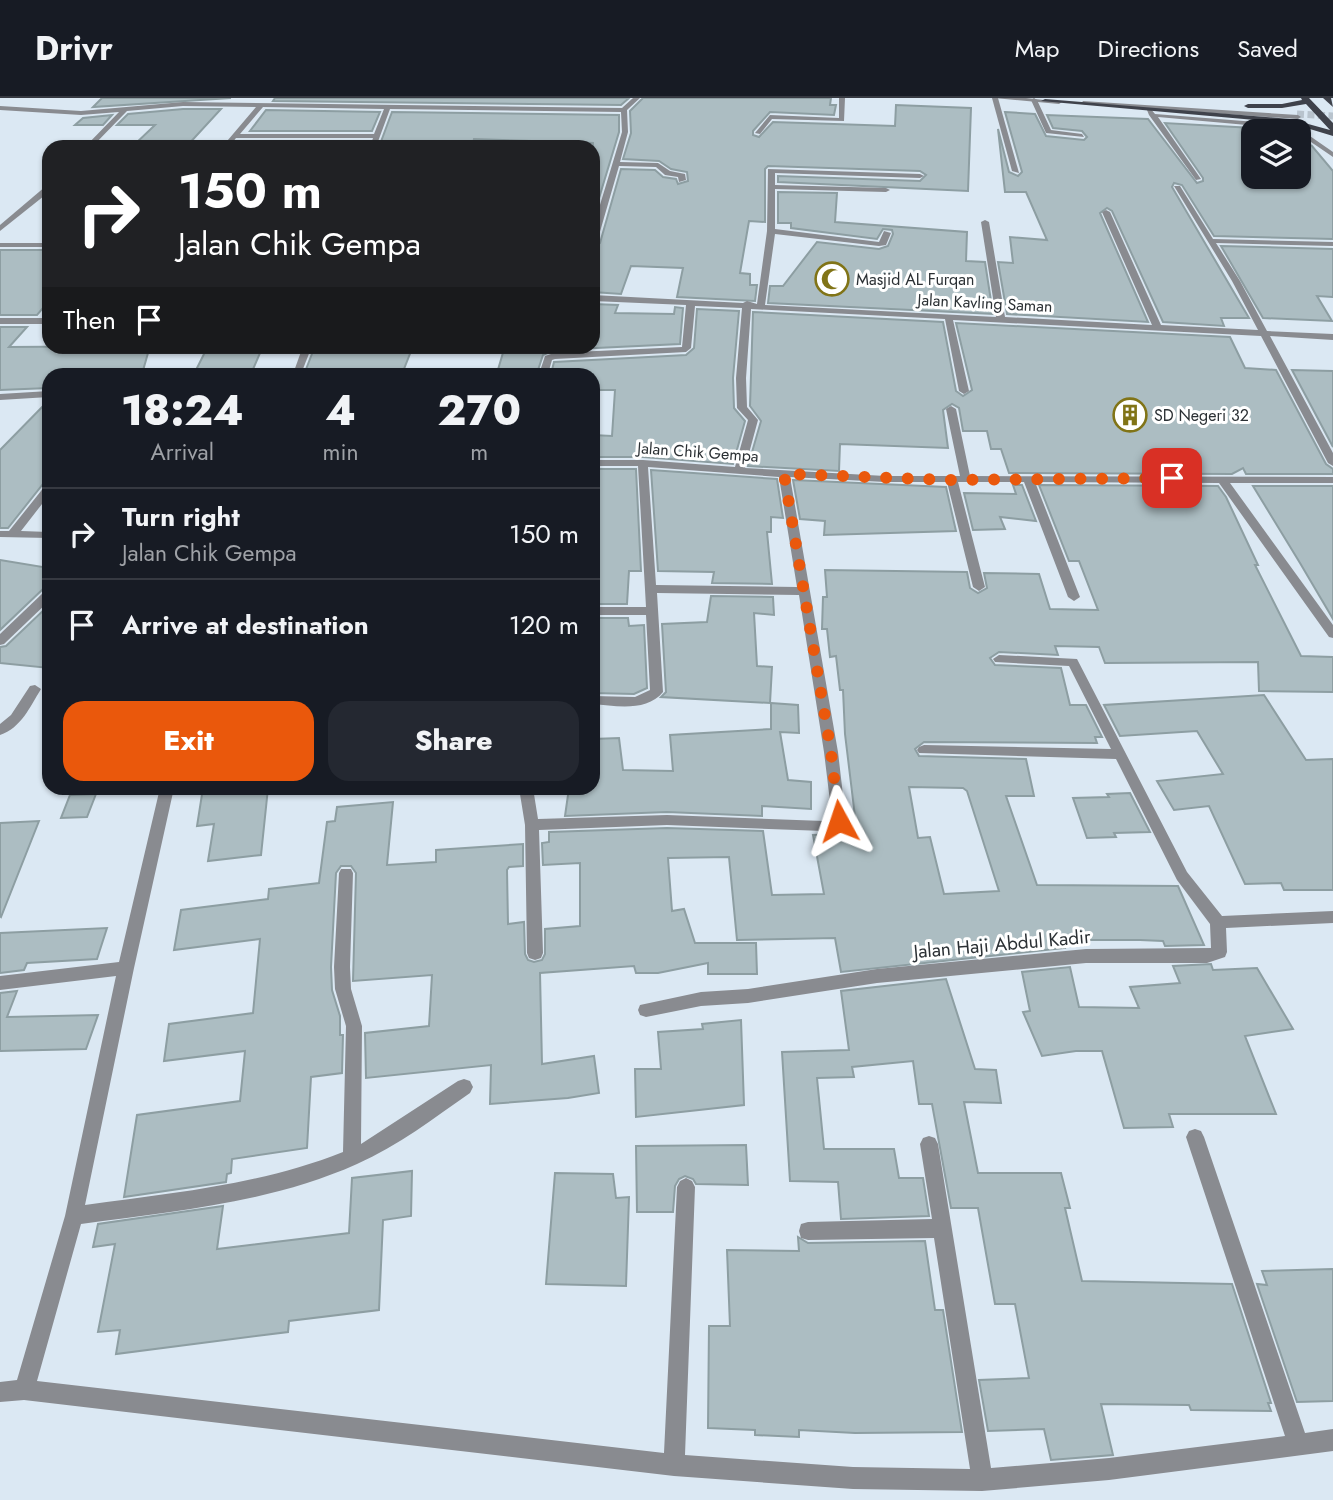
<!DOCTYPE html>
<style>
body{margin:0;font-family:Jost,sans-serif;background:#242831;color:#f1f3f6;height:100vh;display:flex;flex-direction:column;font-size:26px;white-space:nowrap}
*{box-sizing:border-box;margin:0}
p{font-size:23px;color:#9ea1a6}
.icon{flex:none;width:38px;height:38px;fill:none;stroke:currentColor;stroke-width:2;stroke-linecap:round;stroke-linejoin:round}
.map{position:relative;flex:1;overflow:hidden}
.panel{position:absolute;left:42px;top:270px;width:558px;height:427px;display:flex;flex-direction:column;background:#171b24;border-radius:21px;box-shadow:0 2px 5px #0004}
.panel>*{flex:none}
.banner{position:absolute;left:42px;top:42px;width:558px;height:214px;border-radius:21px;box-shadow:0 2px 5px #0004;background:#202124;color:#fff;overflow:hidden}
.fabs{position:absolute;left:1241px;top:21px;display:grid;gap:14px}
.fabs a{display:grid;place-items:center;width:70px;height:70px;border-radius:14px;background:#171b24;box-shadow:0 2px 5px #0004;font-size:35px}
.pin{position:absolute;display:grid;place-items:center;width:60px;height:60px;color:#fff;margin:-30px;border-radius:14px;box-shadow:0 4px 10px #0006}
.me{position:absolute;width:77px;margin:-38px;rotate:355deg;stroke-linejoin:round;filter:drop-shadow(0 0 5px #0008)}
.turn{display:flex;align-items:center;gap:24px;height:147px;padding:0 21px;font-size:32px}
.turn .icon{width:91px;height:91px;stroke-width:2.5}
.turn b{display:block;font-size:49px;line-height:60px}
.then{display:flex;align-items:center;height:66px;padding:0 21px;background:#0003;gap:14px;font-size:26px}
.eta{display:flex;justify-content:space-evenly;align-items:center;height:119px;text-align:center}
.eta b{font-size:42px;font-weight:800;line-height:49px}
.button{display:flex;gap:14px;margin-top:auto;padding:14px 21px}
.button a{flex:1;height:80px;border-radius:21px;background:#ea580c;color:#fff;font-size:28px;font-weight:800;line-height:80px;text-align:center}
.button a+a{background:#242831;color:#f1f3f6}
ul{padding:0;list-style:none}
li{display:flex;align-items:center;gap:21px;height:91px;padding:0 21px;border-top:2px solid #363941}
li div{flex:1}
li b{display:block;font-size:26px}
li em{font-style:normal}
header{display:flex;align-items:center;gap:42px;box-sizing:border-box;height:98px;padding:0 35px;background:#171b24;border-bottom:2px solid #363941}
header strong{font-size:33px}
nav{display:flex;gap:38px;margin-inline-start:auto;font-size:24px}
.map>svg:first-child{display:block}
</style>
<header>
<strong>Drivr</strong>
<nav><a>Map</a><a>Directions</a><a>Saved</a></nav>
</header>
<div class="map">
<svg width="1333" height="1402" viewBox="0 0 1333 1402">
<rect width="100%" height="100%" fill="#dbe8f3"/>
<g fill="#acbdc2" stroke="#8d9ea2" stroke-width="2" fill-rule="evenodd">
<path d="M102 0H231L93 9Z"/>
<path d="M275 0H629L621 7 273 3Z"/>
<path d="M643 0H831L830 7H836L834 17 770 14 753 33V37L759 39 773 24 895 28 896 7 971 10 968 93 778 84V78L920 83 926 77 920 73 768 68 765 71V124L749 123 740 175 750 176V187H757L755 203 677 199 683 170 631 168 621 196 593 194V148L600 145 621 71 655 72 663 79 676 81 678 86 688 83 687 74 671 71 659 63 623 61 631 35 630 13Z"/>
<path d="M183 11H221L186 49H132L155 27H117L128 16Z"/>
<path d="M266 12 380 14 372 33H250Z"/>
<path d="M392 14 619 17V34L593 120V45L474 41 472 49H379Z"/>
<path d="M1005 14 1035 16 1046 38 1084 42 1087 39 1082 33 1053 30 1047 17 1148 21 1197 85 1203 83V80L1165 25 1253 30V79H1298V39L1312 48 1333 73V141L1214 138 1182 87 1174 85 1172 89 1249 220H1221L1224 228 1163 224 1112 113 1107 110 1100 115 1148 224 1007 216 998 164 1013 165 1010 139 1047 142 1026 94H1005L998 31 1009 74 1018 78 1022 74Z"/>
<path d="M112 17 103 27H75L83 20Z"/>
<path d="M243 43H369L368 49H238Z"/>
<path d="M778 94 837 95 835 124 967 134 966 163 985 164 993 216 768 205 770 188H783L817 144 879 151 888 148 893 136 892 132 883 131 877 141 791 130V125H778Z"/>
<path d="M1221 148 1333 151V199L1317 198 1332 223 1263 220Z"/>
<path d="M0 152H49V203L37 217H0Z"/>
<path d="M593 206 618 207 615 215 674 216 675 209 683 210 680 246 554 252 543 257 537 275H497L505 248H593Z"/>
<path d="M697 211 739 213 733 280 734 310 745 323 733 366 643 359H593V337L612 338 615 292H593V276H551L554 264 686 257 694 250Z"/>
<path d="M753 214 943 224 956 293 963 298 972 292 956 225 1230 239 1245 270 1276 272 1326 366 1333 371V376H1246L1243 370 1232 376 1009 375 1001 351H991L987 333H963L959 310 952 306 943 312 948 350 840 346 839 373 748 368 761 323 750 308Z"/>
<path d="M0 229H27L9 249 150 248 142 276H49V290L0 292Z"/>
<path d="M208 248H263L251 276H194Z"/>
<path d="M315 248H413L402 276 305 274Z"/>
<path d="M1292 272 1333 273V349Z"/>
<path d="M49 302V385L43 386 8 430H0V352Z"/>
<path d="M593 371H636L641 473H629L627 506H593Z"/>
<path d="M651 372 777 381 783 420 771 419V434H767L772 486 712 485 714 474 658 473Z"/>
<path d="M793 382 946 389 956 433 824 437 825 423 800 421Z"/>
<path d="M1013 387H1022L1036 423 1000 419 1005 431 973 432 964 395 1016 396Z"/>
<path d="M1039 387 1218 388 1226 399 1258 467H1255L1301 558 1333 559V594L1259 593 1258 564 1105 565 1099 549 1055 548 1058 557 999 554 990 560 995 567 1061 570 1070 607H1086L1102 639H1095L1097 645 924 644 915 651 919 658 1026 661 1034 698H1006L1037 787 1178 788 1204 847 1165 848 1163 843 1140 842H1063L1065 850 841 874 835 840 737 842 729 759 668 760 672 813 684 811 695 845H756L757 876H708V865L658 875H636L634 868 540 875 542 966 594 958 599 995 568 1000 490 1006 491 967 366 980 365 935 429 928 432 877 353 883 356 775 351 768H341L336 775 331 869 332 892 340 918V937H343L342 975 311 979 307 1050 232 1061 231 1075 227 1076 226 1084 124 1099 137 1017 240 1003 245 953 164 963 169 926 253 915 260 841 174 852 181 812 268 801 269 791 319 785 327 724 335 723 337 709 393 704 387 767 436 764V752L523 746V768L509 769 507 772 508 826 524 824 525 856 528 862 534 864 542 862 545 856V831L580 828V765L543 767 542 745 549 744V734L667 730 763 733 772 797 824 796 813 737 857 735 845 636 843 592H840L836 558 830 559 827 531H822L823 499H827L825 472 967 474 970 490 978 495 987 490 984 475 1039 476 1050 511 1098 512 1079 463H1069ZM909 689 963 690 967 693 999 793 944 796 930 739 918 740Z"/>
<path d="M1253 388H1333V521L1300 465Z"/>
<path d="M0 462 49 470V490L43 491 0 532Z"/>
<path d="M711 498 773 499 774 517 754 515 757 568 772 569 770 605 661 599 666 594 662 526 707 524Z"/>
<path d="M49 507V570L0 565V549L6 548Z"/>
<path d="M593 520H628L629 528 644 527 647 590 634 596 593 595Z"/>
<path d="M1264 597 1306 662 1333 661V792H1284L1281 785 1245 786 1209 708 1174 712 1157 683 1223 676 1197 633 1120 638 1104 607Z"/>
<path d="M771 605 798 607 799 635 780 634 788 682 811 684V711L762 708V718L667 714 565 718 569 690H593V641L619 640 623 672 673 673 670 637 771 631Z"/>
<path d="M203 690H268L261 757 208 763 214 726 197 728Z"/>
<path d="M1130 695 1150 734 1114 735 1116 739 1087 740 1073 700 1109 699 1107 696Z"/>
<path d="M96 696 87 719 61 720 70 697Z"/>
<path d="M39 723 1 819 0 818V725Z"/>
<path d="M107 830 97 861 27 865 24 872 0 875V835Z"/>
<path d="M1211 866 1213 872 1257 870 1293 931 1245 938 1276 1016H1169L1173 1029 1124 1030 1102 953H1076L1042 958 1023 914 1030 913 1022 874 1070 869 1079 909 1139 910 1130 889 1180 885 1173 868Z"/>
<path d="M946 881 975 971 996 972 1001 1005 964 1004 978 1075H1061L1070 1110H1065L1082 1183 1232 1186 1271 1305H1268L1271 1313 1191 1312 1189 1307 1101 1306 1113 1357 1051 1362 1044 1331 988 1333 979 1282 1029 1280 1015 1206H995L978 1110H951L932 1006H919L913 963 852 969 854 979 817 980 824 1051H894L899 1080H923L929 1118 841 1121 838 1084 790 1083 782 954 849 952 841 893Z"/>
<path d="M17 893 7 919 98 917 86 951 0 953V895Z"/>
<path d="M741 922 744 1007 636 1019 635 971H661L658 934 703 931 702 926Z"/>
<path d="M746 1047 748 1087 696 1086 693 1081 685 1078 679 1081 675 1088 673 1114H637L636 1048Z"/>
<path d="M412 1073 411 1118 383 1122 379 1212 289 1223 288 1234 116 1256 120 1232 98 1234 115 1146 93 1149 98 1126 223 1108 217 1151 349 1135 352 1080Z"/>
<path d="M555 1075 613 1076 616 1100 629 1099 626 1188 546 1186Z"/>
<path d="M798 1139 808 1145 925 1143 935 1212H943L962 1334 855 1335 799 1332V1339L755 1337V1332L708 1330 709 1228H730L727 1152 799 1153Z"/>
<path d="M1333 1171V1303L1297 1304 1257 1186 1267 1187 1262 1173Z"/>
</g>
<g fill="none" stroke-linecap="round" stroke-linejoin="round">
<path stroke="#b8c3cd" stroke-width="7" stroke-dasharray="7 3.5" stroke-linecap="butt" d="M1297 16 1333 18"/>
<path fill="#898b90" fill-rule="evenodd" d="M1150 10 1155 16 1294 27 1333 54V59L1292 31 1158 19 1201 81 1196 82 1149 17 1147 12Z"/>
<g fill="#898b90" fill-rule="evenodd">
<path d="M633 0H640L627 12 628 34 620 64 658 65 670 73 685 76 686 82 679 84 678 79 665 77 656 69 619 68 597 144 593 146V130L622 34 621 14 390 11 376 49H370L373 40H236L229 49H222L256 9 183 8 127 13 92 49H85L119 14 81 17 0 12V8L81 13 183 4 622 10ZM263 9 384 11 374 36H240Z"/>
<path d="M839 0H845L844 23 772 21 760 36 755 35 770 17 839 20Z"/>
<path d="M992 0H998L1019 75 1012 73Z"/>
<path d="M1034 0 1037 2 1051 32 1082 36 1084 39 1046 35 1031 2Z"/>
<path d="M768 71 920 76 924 78 920 80 775 75V87L886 90 890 92 886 94 775 91V131L879 144 884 133 891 135 886 147 879 148 775 136 765 207 996 219 981 124 985 122 989 124 1005 219 1152 227 1102 114 1106 112 1110 114 1161 227 1258 232 1232 183 1174 88H1180L1213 141 1333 144V148L1216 145 1240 183 1267 233 1333 236V242L1270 238 1333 355V368L1328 365 1261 238 953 222 969 293 964 296 959 293 945 221 751 211 746 280 747 309 758 322 745 370 885 378H960L946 311 951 308 956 311 970 378 1333 379V385H1230L1333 527V540L1329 539 1219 385 1035 384 1080 499 1074 503 1068 499 1024 384H958L985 489 979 493 973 489 947 384H885L790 379 838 654 846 723 844 727 824 733 667 727 539 732 543 855 541 860 535 862 529 860 527 855 525 727 519 690H533L538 721 667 717 824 723 832 720 824 654 799 497 657 495 663 594C647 614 616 608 593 606V598L635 599 650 592 646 517H593V509H646L638 368H593V362H643L735 369 748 322 737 310 736 280 742 210 695 208 691 250 686 254 555 261 552 262 548 276H539L545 258 554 255 682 249 686 207 593 203V197L743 205 747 203 757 206 767 133ZM648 369 779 379 797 489 656 487Z"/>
<path d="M46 88H49V94L0 133V127Z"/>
<rect x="0" y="145" width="49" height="4"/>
<rect x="0" y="220" width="49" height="6"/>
<path d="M303 248H312L301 276H293Z"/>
<path d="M49 293V299L0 302V296Z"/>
<path d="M49 387V397L21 433 49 434V440L0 439V433H9L45 388Z"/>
<path d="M49 492V503L4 546 0 547V536L45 493Z"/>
<path d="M999 557 1077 561 1187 774 1222 818 1333 813V825L1226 830 1227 854 1225 859 1207 865H1086L877 885 748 905 701 908 646 919 640 917 638 912 640 907 701 894 748 891 877 871 1086 851 1211 850 1210 826 1177 782 1116 661 919 655 917 652 919 649 924 647 1111 651 1069 568 995 564 993 561Z"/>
<path d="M35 587 41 591C30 609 21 630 0 637V626L11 617 30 588Z"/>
<path d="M160 690H174L134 870 85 1107C173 1095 260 1087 343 1054L346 928 335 891 334 869 339 775 341 771H351L353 775 350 869 351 891 362 928 361 1046 458 983 464 981 470 983 473 989 470 995C434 1020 398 1048 357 1066 270 1105 174 1113 81 1126L37 1283 664 1355 677 1089 680 1083 686 1080 692 1083 695 1089 685 1357 853 1369 970 1371 934 1140 808 1142 801 1140 799 1133 801 1126 808 1124 932 1121 920 1046 923 1040 929 1038 935 1040 938 1046 991 1370 1109 1360 1285 1338 1186 1039 1189 1033 1195 1031 1201 1033 1204 1039 1305 1335 1333 1331V1353L1109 1382 982 1393 853 1391 674 1378 24 1302 0 1304V1284L17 1282 65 1118 116 878 0 892V878L119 864Z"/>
</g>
<g fill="#898b90" fill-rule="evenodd">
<path d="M994 0H1026L1062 4 1059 6Z"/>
<path d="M1083 3 1298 17 1301 19 1298 21 1081 6Z"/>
</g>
<g fill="#3f424b" fill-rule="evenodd">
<path d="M1301 0H1309L1333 25V38L1290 25 1041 3 1045 1 1290 21 1330 32 1306 6 1282 10H1248L1244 8 1248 6H1282L1302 2Z"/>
<path d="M1323 0H1331L1333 9Z"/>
</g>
</g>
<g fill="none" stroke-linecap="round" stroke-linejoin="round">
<path stroke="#ea580c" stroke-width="12" stroke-dasharray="0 21.6" d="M839 723 831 654 784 376 952 382 1172 380"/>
</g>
<defs>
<symbol id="mosque-ring" viewBox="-11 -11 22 22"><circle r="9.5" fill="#fff" stroke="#817417" stroke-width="1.5"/><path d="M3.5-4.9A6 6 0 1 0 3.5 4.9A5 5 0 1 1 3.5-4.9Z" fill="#817417"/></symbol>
<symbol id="building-ring" viewBox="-11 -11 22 22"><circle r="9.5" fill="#fff" stroke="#817417" stroke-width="1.5"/><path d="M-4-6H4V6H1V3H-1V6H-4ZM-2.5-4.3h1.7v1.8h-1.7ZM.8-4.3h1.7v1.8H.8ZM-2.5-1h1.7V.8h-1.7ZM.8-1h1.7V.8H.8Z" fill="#817417"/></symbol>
</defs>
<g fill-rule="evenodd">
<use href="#mosque-ring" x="813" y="162" width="38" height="38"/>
<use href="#building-ring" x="1111" y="298" width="38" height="38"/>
</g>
<g text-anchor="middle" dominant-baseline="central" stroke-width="6" stroke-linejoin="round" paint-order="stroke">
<g font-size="16" fill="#2b3034" stroke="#fff" text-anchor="start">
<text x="856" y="181">Masjid AL Furqan</text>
<text x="1154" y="317">SD Negeri 32</text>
</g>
<g font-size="16" fill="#2b3034" stroke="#fff">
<text transform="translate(985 205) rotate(3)">Jalan Kavling Saman</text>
<text transform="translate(698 354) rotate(4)">Jalan Chik Gempa</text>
</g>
<g font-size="19" fill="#2b3034" stroke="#fff">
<text transform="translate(1002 846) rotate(-5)">Jalan Haji Abdul Kadir</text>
</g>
</g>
</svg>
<div class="fabs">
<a><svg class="icon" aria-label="layers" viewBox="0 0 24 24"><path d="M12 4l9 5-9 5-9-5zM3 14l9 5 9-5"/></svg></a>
</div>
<div class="pin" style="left:1172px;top:380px;background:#d93025"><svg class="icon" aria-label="arrive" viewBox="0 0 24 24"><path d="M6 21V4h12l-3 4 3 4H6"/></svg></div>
<svg class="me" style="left:839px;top:723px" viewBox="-20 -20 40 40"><path d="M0-17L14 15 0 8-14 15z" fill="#ea580c" stroke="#fff" stroke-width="4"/></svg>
<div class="banner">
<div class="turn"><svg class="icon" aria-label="right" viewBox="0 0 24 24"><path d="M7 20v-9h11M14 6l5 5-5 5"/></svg><div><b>150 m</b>Jalan Chik Gempa</div></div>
<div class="then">Then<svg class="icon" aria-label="arrive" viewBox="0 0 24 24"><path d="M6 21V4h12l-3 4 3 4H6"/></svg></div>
</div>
<section class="panel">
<div class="eta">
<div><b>18:24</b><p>Arrival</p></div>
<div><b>4</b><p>min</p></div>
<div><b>270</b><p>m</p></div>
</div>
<ul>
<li><svg class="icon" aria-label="right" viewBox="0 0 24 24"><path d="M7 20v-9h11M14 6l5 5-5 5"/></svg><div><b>Turn right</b><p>Jalan Chik Gempa</p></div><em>150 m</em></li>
<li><svg class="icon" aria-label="arrive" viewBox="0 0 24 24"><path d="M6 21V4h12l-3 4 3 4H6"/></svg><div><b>Arrive at destination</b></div><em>120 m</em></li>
</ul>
<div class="button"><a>Exit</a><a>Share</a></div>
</section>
</div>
